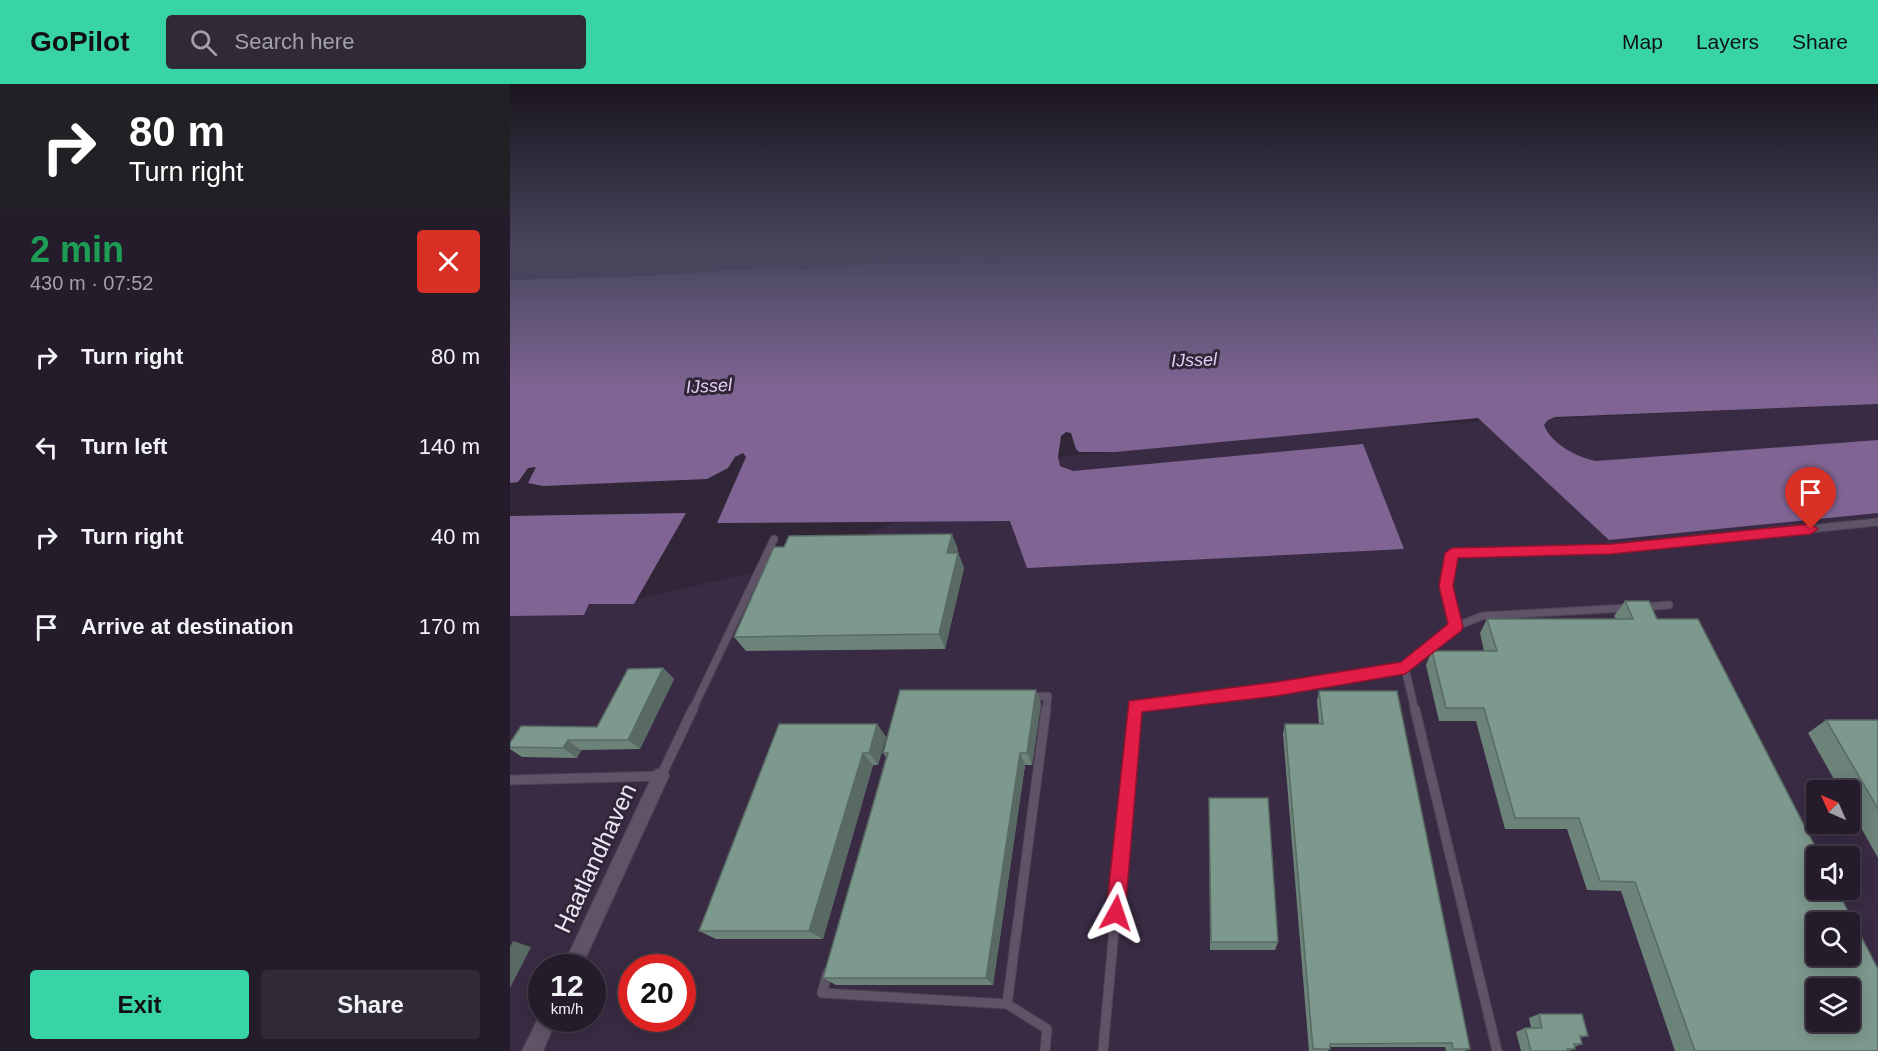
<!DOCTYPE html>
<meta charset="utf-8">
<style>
body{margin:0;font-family:Helvetica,sans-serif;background:#302936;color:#f1f3f6;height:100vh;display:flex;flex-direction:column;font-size:22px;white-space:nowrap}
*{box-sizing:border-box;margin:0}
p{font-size:20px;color:#a3a1a8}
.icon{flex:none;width:33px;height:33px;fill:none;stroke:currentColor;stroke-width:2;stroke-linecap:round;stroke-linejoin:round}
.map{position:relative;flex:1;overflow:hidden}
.side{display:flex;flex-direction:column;background:#241c2a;width:510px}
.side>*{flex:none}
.hud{background:#202124;color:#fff;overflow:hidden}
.needle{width:39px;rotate:315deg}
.fabs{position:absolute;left:1296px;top:696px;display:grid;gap:12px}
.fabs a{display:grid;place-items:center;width:54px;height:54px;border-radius:6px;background:#241c2a;box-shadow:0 3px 15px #0003,0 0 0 2px #413a47;font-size:30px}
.speed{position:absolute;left:18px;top:870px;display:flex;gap:12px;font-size:30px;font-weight:700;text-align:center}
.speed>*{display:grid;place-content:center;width:78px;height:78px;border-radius:50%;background:#241c2a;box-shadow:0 3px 15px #0003,0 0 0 2px #413a47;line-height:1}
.speed small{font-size:15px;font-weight:400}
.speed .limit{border:9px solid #d22;background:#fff;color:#111}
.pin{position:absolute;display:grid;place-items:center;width:51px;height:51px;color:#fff;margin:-62px -26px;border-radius:50% 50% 50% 0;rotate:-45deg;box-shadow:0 0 6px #0007}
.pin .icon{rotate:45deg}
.me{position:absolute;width:66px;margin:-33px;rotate:5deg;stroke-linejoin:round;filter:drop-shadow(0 0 4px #0008)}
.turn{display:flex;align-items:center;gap:21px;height:126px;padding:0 30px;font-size:27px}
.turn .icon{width:78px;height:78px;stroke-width:2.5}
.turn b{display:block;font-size:42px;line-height:51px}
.round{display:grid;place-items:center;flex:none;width:63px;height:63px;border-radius:6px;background:#302936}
.summary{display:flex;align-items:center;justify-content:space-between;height:102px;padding:0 30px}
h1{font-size:36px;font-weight:700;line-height:45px;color:#1e9e55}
.action{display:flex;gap:12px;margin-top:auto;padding:12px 30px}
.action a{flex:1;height:69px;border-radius:6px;background:#39d4a5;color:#111;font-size:24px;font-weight:700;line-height:69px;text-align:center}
.action a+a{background:#302936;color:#f1f3f6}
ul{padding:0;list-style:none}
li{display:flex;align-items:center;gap:18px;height:90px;padding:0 30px}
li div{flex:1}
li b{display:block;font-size:22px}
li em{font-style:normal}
header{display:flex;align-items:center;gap:36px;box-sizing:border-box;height:84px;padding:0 30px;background:#39d4a5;color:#111}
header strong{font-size:28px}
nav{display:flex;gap:33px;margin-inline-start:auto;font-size:21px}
.search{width:420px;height:54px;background:#302936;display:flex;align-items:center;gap:15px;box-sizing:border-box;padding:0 21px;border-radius:6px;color:#a3a1a8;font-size:22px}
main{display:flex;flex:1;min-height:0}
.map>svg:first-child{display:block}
</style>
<header>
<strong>GoPilot</strong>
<div class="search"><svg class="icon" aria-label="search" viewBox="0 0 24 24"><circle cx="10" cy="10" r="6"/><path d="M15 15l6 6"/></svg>Search here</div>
<nav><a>Map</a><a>Layers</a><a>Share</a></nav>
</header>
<main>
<section class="side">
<div class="hud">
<div class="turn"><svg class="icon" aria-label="right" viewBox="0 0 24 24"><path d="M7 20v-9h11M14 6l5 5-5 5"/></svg><div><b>80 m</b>Turn right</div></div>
</div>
<div class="summary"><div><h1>2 min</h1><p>430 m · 07:52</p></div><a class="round" style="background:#d93025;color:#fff"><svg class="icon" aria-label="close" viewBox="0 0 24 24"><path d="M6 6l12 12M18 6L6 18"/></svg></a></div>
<ul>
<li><svg class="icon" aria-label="right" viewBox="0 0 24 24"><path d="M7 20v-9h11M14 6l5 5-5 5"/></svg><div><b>Turn right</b></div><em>80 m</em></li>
<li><svg class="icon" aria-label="left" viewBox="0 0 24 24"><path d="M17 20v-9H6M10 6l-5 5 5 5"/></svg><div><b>Turn left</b></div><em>140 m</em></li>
<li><svg class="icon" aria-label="right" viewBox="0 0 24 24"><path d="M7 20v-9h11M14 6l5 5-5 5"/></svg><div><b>Turn right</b></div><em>40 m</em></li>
<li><svg class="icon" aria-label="arrive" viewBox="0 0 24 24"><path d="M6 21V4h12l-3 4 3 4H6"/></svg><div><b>Arrive at destination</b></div><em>170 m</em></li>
</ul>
<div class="action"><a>Exit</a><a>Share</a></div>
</section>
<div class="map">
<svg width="1368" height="967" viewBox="0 0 1368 967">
<rect width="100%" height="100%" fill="#302638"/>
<path fill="#392b43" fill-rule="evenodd" d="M1368 320V967H0V520L120 517 283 479 548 373 873 342ZM1306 706H1340V740H1306ZM1306 772H1340V806H1306ZM1306 838H1340V872H1306ZM32 884H82V934H32ZM122 884H172V934H122ZM1306 904H1340V938H1306Z"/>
<path fill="#422f4e" d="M0 171H764L0 203Z"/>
<g fill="#806594">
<path d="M492 171H1368V320L1045 333 1038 336 1034 341C1040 359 1068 374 1086 377L1368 356V429L1099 456 968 334 605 368H569L566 365 561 349 556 348 551 352 548 373 550 382 563 387 853 360 894 465 517 484 500 437 207 439 236 373 233 369 225 373 218 384 197 395 33 402 18 399 26 383 18 384 8 398 0 399V196L134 192 288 182 291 187H296L302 183 457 175H475L485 180 492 176Z"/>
<path d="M176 429 124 520H79L74 531 0 532V432Z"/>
</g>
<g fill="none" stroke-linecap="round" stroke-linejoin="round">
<defs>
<g id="service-far1">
<path d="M1134 523 1159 521"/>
<path d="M945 543 936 503 942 469 1101 465 1368 438"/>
<path d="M895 584 905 627"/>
<path d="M522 613 538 612 536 627"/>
<path d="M182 627 264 455"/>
<path d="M624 627V622L766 605 895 584 945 543 972 532 1117 524"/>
</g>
<g id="service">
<path d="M905 625 987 967"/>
<path d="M0 696 151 692 183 625"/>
<path d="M318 888 312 909 497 920 537 945 535 967"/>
<path d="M497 920 536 625"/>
<path d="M593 967 624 625"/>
</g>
<g id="minor">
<path d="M151 684 157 686 159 692 71 884H52L145 686Z"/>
<path d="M32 926V934H47L33 967H12Z"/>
</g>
</defs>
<use href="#service-far1" stroke="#4b4352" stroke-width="9"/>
<use href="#service" stroke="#4b4352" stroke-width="11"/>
<use href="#minor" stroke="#4b4352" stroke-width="2"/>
<use href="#service-far1" stroke="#5f5368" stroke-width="7"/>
<use href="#service" stroke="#5f5368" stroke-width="9"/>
<use href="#minor" fill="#5f5368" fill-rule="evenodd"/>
</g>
<g fill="#6c8379">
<path d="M448 465 447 469H448L454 484 435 565 236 567 224 553Z"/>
<path d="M1115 517 1147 535 1368 967H1165L1111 807 1077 806 1057 745H995L966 637H929L916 581 922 567H974L970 549 977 535H1106L1104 532Z"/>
<path d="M153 584 164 595 130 665 71 666 67 674 12 673 0 665V659L87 643Z"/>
<path d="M809 607 960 965 955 967H936L935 963H820V965L818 967H799L773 650 775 640H809L807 617Z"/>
<path d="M531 619 522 681H515L483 901H326L313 894 376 673 373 669Z"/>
<path d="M1316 636H1368V774L1340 724V706H1330L1298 649Z"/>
<path d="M367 640 376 653 368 681H363L313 855H206L189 847Z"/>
<path d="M699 714 768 858 765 866H700Z"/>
<path d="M1029 930 1078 952 1070 954 1072 960 1064 963 1065 965 1058 967H1011L1006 948 1015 944H1021L1019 934Z"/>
</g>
<g fill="#586a63">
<path d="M442 450 448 465 443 484 437 469Z"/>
<path d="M448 469 454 484 435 565 429 550Z"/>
<path d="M153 584 164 595 130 665 118 656Z"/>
<path d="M526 606 531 619 522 681 517 669Z"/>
<path d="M367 640 376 653 368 681 359 669Z"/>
<path d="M58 656 71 666 67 674 53 664Z"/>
<path d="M353 669 363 681 313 855 299 847Z"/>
<path d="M510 669 515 681 483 901 476 894Z"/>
<path d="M3 857 21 863 0 904V863Z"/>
</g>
<g fill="#7d988d" stroke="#586a63" stroke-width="1.5" fill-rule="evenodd">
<path d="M442 450 437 469H448L429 550 224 553 264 463H274L279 452Z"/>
<path d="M1115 517H1139L1147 535H1188L1310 772H1306V806H1327L1368 885V967H1185L1125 798 1090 797 1069 734H1005L974 624H936L922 567H987L977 535H1123ZM1306 838H1340V872H1306ZM1306 904H1340V938H1306Z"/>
<path d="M153 584 118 656H58L53 664 0 663V659L11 642 87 643 118 585Z"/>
<path d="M390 606H526L517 669H510L476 894H313L378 669H373Z"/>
<path d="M809 607H887L960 965H943L942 959 820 960V965H803L775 640H813Z"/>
<path d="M1316 636H1368V725Z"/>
<path d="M269 640H367L359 669H353L299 847H189Z"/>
<path d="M699 714H758L768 858H701Z"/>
<path d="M1029 930H1072L1078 952H1070L1072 960H1064L1065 965H1057V967H1021L1015 944H1032Z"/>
</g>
<linearGradient id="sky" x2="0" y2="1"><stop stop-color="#1a151f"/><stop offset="0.56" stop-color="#48475e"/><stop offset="1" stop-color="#48475e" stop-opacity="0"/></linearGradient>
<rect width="1368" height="307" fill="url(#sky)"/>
<path fill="#e11d48" stroke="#92132f" stroke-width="1.5" d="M1301 440 1308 445 1301 450 1101 470 948 474 943 502 953 543 951 547 895 590 766 612 632 628 615 829 612 836 606 838 599 836 596 829 619 617 766 598 891 578 938 540 929 502 935 469 942 464 1101 460Z"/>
<g text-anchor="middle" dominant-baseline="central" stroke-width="6" stroke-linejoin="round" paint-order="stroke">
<g font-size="18" font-style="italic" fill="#e4ccf7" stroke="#302638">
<text transform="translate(684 276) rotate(-2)">IJssel</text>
<text transform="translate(199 302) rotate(-3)">IJssel</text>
</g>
<g font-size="24" fill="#ede6f3" stroke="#302638">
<text transform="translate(85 774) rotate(-65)">Haatlandhaven</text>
</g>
</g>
</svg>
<div class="fabs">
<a><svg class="needle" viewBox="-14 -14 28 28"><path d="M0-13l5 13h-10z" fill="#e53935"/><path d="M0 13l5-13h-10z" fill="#a3a1a8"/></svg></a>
<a><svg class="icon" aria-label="sound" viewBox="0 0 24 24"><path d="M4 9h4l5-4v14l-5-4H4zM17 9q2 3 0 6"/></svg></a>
<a><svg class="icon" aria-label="search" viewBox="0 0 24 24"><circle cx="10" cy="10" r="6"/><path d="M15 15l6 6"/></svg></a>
<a><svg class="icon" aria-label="layers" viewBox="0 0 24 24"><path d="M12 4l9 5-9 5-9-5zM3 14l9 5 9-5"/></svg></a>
</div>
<div class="speed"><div>12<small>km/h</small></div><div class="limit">20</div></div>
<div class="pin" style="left:1301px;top:445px;background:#d93025"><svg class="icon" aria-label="arrive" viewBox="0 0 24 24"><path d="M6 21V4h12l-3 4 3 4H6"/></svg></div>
<svg class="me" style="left:606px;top:829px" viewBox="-20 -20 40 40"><path d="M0-17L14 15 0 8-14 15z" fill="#e11d48" stroke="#fff" stroke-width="4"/></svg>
</div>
</main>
